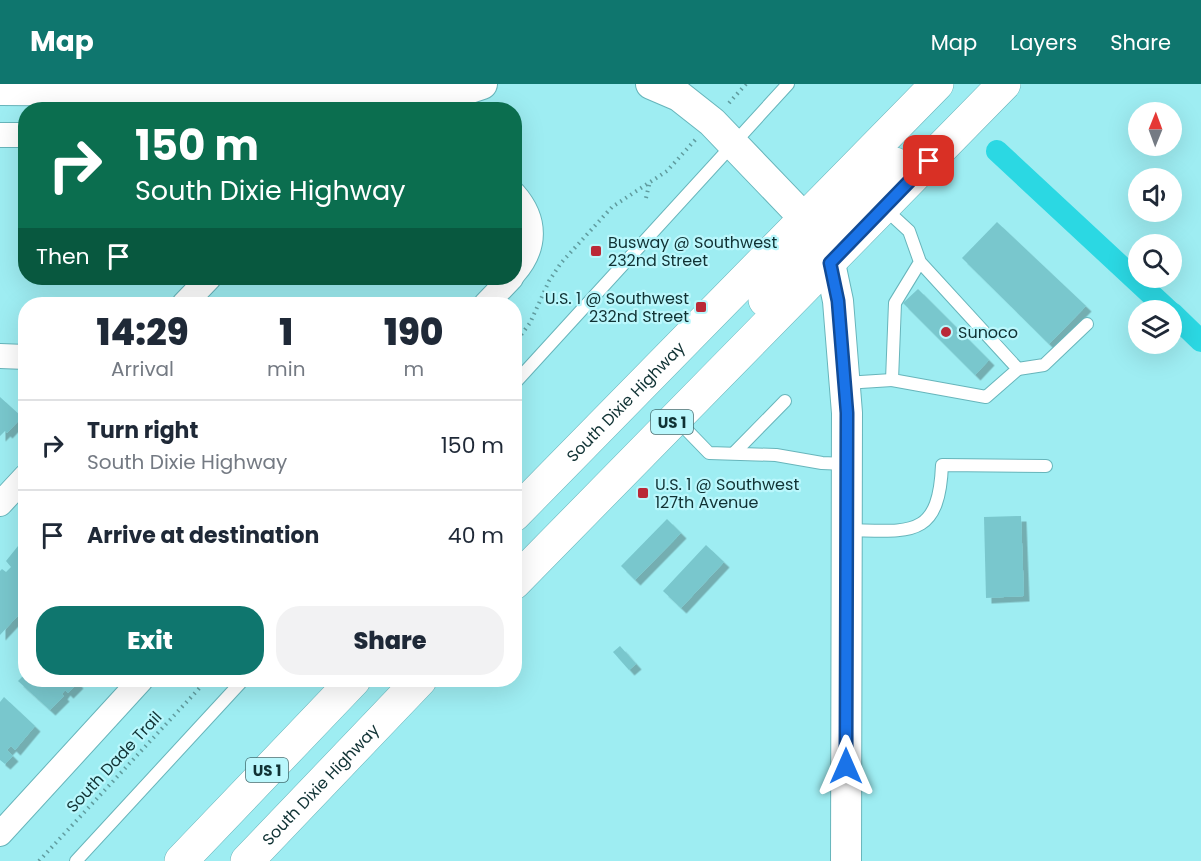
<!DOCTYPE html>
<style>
body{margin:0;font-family:Poppins,sans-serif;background:#f2f2f3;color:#1f2937;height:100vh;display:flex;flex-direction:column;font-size:22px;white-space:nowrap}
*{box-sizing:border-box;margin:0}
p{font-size:20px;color:#747a83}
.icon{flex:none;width:33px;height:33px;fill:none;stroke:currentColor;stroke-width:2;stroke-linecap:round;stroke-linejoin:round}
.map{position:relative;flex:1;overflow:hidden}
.drawer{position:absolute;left:18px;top:213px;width:504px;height:390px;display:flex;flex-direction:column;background:#fff;border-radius:24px;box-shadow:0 6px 24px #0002}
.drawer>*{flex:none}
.top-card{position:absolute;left:18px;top:18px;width:504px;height:183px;border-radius:24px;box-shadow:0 6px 24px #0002;background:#0b6e4f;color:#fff;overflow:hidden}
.needle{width:39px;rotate:1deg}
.controls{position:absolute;left:1128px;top:18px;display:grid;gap:12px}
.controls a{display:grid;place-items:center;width:54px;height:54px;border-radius:50%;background:#fff;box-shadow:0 6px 24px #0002;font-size:30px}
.pin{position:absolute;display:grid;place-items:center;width:51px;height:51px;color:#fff;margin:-26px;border-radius:12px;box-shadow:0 3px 9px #0006}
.me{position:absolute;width:66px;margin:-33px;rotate:0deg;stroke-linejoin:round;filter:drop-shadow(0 0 4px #0008)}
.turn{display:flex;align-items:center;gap:21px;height:126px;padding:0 18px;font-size:27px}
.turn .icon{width:78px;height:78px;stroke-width:2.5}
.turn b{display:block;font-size:42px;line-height:51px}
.then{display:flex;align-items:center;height:57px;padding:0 18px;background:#0003;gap:12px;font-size:22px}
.eta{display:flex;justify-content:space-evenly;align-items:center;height:102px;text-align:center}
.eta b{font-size:36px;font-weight:800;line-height:42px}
.primary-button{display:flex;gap:12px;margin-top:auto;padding:12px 18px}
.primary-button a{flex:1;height:69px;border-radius:24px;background:#0f766e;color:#fff;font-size:24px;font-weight:800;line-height:69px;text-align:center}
.primary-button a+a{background:#f2f2f3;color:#1f2937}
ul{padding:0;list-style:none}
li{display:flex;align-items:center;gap:18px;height:90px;padding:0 18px;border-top:2px solid #e0e1e3}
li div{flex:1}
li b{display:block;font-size:22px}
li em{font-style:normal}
header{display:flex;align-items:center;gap:36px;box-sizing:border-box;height:84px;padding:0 30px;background:#0f766e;color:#fff}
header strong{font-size:28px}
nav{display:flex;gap:33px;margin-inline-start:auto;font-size:21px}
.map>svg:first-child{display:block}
</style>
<header>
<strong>Map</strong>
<nav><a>Map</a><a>Layers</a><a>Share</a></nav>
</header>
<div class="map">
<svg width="1201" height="777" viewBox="0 0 1201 777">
<defs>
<filter id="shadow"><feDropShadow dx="5.5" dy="5.5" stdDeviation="0" flood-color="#0004"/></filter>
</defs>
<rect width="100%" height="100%" fill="#9eedf2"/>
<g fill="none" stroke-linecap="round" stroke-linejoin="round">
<g stroke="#2bd8e3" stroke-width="22">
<path d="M997 67 1168 226"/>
<path d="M1172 229 1201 257"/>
</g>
</g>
<g fill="#79c7cd" filter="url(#shadow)">
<path d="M997 138 1086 222 1049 260 962 174Z"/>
<path d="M918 205 989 276 975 291 903 219Z"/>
<path d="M0 313 22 333 7 349 5 347 0 352Z"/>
<path d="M1021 432 1024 512 986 514 984 433Z"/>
<path d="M667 435 681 449 635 496 621 482Z"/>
<path d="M26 452V523L0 551V487L2 485 6 488 11 483 6 477Z"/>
<path d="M706 461 724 478 681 524 663 507Z"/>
<path d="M620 562 636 580 629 586 613 568Z"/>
<path d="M26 589V596H75L78 599 68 609 65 606 62 610 64 612 50 626 18 597Z"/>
<path d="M4 613 35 642 15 666 11 662 7 666 13 672 5 680 0 676V618Z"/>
</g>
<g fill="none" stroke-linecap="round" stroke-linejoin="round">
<defs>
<g id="service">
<path d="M884 124 909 147 920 178 1018 285 986 313 892 296 895 219 920 178"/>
<path d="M1018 285 1044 281 1087 240"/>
<path d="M845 299 892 296"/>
<path d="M514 300 788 0"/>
<path d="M677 336 709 369 776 371 822 379 846 380"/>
<path d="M734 369 785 317"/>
<path d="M847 446C909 447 939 456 942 381L1046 382"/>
<path d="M76 777 243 596"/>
</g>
<g id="minor">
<path d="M0 51H26"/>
<path d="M514 110C537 136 536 164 514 189"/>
<path d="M184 220 209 194"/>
<path d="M486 220 511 194"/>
<path d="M0 272 26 273"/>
<path d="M0 420 26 392"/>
<path d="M0 750 141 596"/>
</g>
<g id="tertiary">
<path d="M651 0 679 12 712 38 805 135 830 179 838 217 847 329 846 777"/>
<path d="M0 6 455 9 482 0"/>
</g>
<g id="trunk">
<path d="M829 177C828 134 867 108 895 80"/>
<path d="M765 216 809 161 805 135"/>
<path id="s1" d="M514 431 937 0"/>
<path d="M514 499 1004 0"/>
<path d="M181 777 354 596"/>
<path id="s2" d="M247 777 420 596"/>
</g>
</defs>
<use href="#service" stroke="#67b5bb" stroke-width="14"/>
<use href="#minor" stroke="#67b5bb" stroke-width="26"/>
<use href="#tertiary" stroke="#67b5bb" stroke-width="32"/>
<use href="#trunk" stroke="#67b5bb" stroke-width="34"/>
<g stroke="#609c9f" stroke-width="4" stroke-dasharray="1.5 4.5" stroke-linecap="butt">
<path d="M729 19 746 0"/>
<path d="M646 114 650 97"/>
<path d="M514 260 530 239 549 197 561 179 612 123 667 87 696 55"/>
<path d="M39 777 207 596"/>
</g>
<use href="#service" stroke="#fff" stroke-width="12"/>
<use href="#minor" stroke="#fff" stroke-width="24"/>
<use href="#tertiary" stroke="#fff" stroke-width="30"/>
<use href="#trunk" stroke="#fff" stroke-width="33"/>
</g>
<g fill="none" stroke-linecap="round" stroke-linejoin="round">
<defs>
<path id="route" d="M846 682 847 329 838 217 830 179 929 77"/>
</defs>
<use href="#route" stroke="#114b97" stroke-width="15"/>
<use href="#route" stroke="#1a73e8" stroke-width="10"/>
</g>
<g fill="#ba2937" stroke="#baf7fc" stroke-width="2">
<rect x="590" y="161" width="12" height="12" rx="3"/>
<rect x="695" y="217" width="12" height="12" rx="3"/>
<circle cx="946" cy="248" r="6"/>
<rect x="637" y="403" width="12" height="12" rx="3"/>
</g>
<g text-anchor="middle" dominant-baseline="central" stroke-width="4.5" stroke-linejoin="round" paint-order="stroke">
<g fill="#baf7fc" stroke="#436d70" stroke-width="1.5">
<rect x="651" y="326" width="42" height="24" rx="4.5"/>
<rect x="246" y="674" width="42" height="24" rx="4.5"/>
</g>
<g font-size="15" font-weight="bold" fill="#103234">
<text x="672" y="338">US 1</text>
<text x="267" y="686">US 1</text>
</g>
<g font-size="16" fill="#103234" stroke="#baf7fc" text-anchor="start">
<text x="608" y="158">Busway @ Southwest<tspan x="608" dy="18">232nd Street</tspan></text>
<text x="689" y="214" text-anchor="end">U.S. 1 @ Southwest<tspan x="689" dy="18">232nd Street</tspan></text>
<text x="958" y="248">Sunoco</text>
<text x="655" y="400">U.S. 1 @ Southwest<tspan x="655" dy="18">127th Avenue</tspan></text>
</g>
<g font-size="16" fill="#103234" stroke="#baf7fc">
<text stroke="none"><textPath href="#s1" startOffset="159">South Dixie Highway</textPath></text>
<text transform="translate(114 678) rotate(-47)">South Dade Trail</text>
<text stroke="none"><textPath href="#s2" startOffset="106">South Dixie Highway</textPath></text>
</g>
</g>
</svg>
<div class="controls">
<a><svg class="needle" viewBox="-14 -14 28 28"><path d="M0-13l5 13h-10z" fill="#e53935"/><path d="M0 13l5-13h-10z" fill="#747a83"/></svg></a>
<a><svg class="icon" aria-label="sound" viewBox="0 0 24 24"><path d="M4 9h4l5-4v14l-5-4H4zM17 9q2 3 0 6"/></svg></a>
<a><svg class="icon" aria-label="search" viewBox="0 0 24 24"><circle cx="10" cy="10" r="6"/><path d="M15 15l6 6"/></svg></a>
<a><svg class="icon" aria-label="layers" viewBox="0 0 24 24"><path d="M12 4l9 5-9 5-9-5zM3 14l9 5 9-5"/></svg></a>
</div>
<div class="pin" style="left:929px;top:77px;background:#d93025"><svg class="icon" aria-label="arrive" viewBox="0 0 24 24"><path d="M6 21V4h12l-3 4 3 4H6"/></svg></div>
<svg class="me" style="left:846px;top:682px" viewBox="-20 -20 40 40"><path d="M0-17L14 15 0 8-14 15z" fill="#1a73e8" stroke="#fff" stroke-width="4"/></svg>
<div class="top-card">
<div class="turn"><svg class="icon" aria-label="right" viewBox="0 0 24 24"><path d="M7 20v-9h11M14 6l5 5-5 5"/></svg><div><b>150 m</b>South Dixie Highway</div></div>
<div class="then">Then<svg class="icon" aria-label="arrive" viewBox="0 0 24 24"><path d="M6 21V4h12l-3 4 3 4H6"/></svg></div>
</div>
<section class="drawer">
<div class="eta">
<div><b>14:29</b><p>Arrival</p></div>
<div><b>1</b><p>min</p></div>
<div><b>190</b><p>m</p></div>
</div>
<ul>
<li><svg class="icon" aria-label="right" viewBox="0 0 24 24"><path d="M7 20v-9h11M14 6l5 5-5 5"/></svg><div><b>Turn right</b><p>South Dixie Highway</p></div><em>150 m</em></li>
<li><svg class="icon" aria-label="arrive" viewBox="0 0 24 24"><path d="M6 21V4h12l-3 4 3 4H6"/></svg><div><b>Arrive at destination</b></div><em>40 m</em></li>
</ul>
<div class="primary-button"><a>Exit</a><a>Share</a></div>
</section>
</div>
